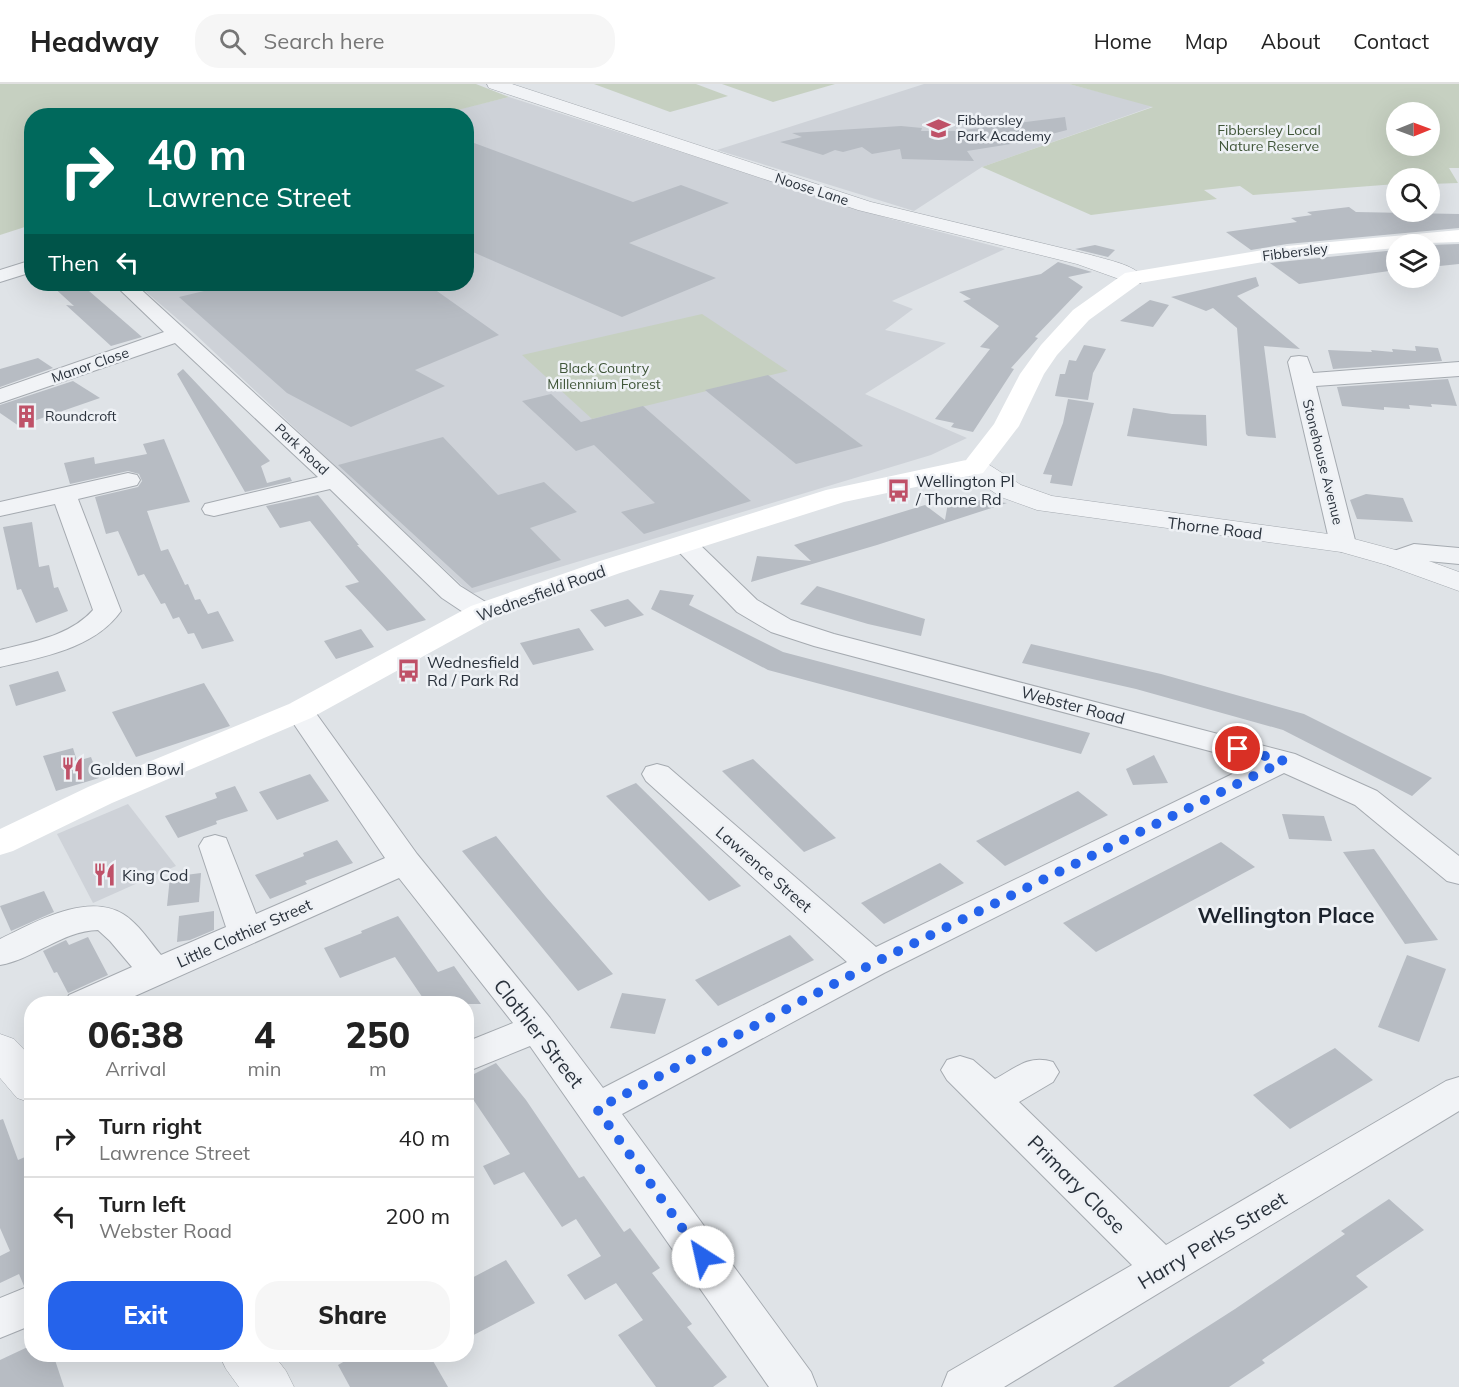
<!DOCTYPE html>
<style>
body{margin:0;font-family:Mulish,sans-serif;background:#f6f6f6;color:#222;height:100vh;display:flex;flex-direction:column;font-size:22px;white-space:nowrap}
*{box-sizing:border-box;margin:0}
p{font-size:20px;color:#767676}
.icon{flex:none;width:33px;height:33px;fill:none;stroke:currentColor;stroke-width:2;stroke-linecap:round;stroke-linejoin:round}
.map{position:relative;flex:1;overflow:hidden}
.drawer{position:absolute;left:24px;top:912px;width:450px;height:366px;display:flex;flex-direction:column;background:#fff;border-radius:24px;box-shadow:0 6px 24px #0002}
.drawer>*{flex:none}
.banner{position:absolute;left:24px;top:24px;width:450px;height:183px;border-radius:24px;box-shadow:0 6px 24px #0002;background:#00695c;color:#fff;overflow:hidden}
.needle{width:39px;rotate:89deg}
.fabs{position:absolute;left:1386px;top:18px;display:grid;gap:12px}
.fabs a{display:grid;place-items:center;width:54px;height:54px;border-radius:50%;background:#fff;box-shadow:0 6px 24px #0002;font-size:30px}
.pin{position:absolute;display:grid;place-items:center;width:51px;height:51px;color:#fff;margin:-26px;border:3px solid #fff;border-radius:50%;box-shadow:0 2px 6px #0007}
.me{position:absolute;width:66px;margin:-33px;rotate:325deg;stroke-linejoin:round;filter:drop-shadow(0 0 4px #0008)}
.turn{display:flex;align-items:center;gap:21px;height:126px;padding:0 24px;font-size:27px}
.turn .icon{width:78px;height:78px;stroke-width:2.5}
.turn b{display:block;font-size:42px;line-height:51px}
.then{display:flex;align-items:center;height:57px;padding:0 24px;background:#0003;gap:12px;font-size:22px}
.eta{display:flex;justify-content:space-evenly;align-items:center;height:102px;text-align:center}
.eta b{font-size:36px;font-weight:800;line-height:42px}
.action{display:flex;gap:12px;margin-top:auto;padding:12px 24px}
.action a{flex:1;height:69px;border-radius:24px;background:#2563eb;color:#fff;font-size:24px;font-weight:800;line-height:69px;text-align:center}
.action a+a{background:#f6f6f6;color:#222}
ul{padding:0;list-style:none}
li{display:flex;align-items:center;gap:18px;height:78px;padding:0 24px;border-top:2px solid #e0e0e0}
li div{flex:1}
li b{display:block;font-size:22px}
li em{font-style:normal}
header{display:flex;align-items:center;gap:36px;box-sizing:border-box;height:84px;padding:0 30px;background:#fff;border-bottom:2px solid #e0e0e0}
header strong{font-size:28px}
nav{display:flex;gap:33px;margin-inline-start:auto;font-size:21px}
.search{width:420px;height:54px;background:#f6f6f6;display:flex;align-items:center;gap:15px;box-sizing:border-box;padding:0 21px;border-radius:24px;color:#767676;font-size:22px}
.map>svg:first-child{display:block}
</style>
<header>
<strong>Headway</strong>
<div class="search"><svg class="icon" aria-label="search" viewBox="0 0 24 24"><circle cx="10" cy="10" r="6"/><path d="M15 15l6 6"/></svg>Search here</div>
<nav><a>Home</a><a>Map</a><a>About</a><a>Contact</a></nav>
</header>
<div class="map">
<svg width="1459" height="1303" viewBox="0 0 1459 1303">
<rect width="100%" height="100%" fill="#dfe3e7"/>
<g fill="#ced2d8">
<path d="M924 0H1069L1154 22 982 83 914 127 717 66Z"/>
<path d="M509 13 887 134 1005 165 892 217 913 225 885 246 946 259 865 310 967 354 931 371 471 510 195 250 137 200H466V32L434 31Z"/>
<path d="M128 720 176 782 93 819 57 750Z"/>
</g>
<g fill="#c6d0c1" fill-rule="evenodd">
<path d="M0 0H476L509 13 434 32H32L31 141 0 151Z"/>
<path d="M594 0H696L728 12 670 28Z"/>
<path d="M722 0H835L773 18Z"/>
<path d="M1069 0H1459V84H1449L1458 99 1430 100V94H1396V100L1253 111 1240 102 1204 106 1217 115 1091 131 982 83 1153 23ZM1396 28H1430V62H1396Z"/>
<path d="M702 230 788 287 592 335 522 271Z"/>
</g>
<g fill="#b7bcc3">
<path d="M1065 33 1067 46 1017 59 967 67 974 77 902 75 900 65 872 70 862 63 843 68 835 66 823 71 780 58 802 53 792 49 901 42 922 44 921 47H956Z"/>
<path d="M466 56 633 118 681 101 729 119 629 159 716 194 622 233 466 165Z"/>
<path d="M1349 123 1356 128 1459 130V144L1287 160 1251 166 1226 148 1297 138 1291 134 1312 131 1307 128Z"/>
<path d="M1459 160V180L1430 183V161Z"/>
<path d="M1095 161 1115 166 1108 173 1075 165Z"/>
<path d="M1396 166V186L1299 200 1270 179Z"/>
<path d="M1058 178 1092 188 1068 193 1083 203 1035 253 1038 254 1011 284 1014 285 973 348 951 343 954 339 935 335 990 265 980 263 999 242 963 217 971 215 959 208 1041 190Z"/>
<path d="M1256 193 1259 202 1237 212 1300 265 1264 262 1276 354 1248 352 1246 350 1237 244 1213 224 1206 227 1171 213Z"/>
<path d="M50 200H81L142 253 111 262 66 221 74 222Z"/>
<path d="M233 200H427L499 251 415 286 445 302 351 343 287 309 179 213Z"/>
<path d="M1150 216 1169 221 1153 243 1120 237Z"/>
<path d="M1084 261 1106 265 1093 289 1088 316 1055 312 1060 290H1065L1069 276 1076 277Z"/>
<path d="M1415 262 1438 264 1442 277 1333 285 1328 266 1372 268 1371 266 1393 268 1392 265 1416 267Z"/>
<path d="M38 274 53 284 0 303V285Z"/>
<path d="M183 285 270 377 261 382 267 399 290 393 292 397 245 408 177 290Z"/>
<path d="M768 291 863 362 796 380 705 306Z"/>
<path d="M1448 295 1457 322 1431 320 1432 323 1409 321 1410 325 1384 323V326L1342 322 1337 303Z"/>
<path d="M73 297 100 314 19 342 0 329V321Z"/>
<path d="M551 310 581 338 643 322 751 417 644 450 621 428 655 419 594 361 576 367 522 317Z"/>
<path d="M1068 315 1094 319 1072 402 1050 399 1052 391 1043 390 1063 339Z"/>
<path d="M1133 324 1172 330 1206 331 1207 362 1127 352Z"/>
<path d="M443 353 498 411 544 398 577 428 530 444 561 476 472 504 338 381Z"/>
<path d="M164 355 190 418 147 427 161 467 168 465 185 501 188 500 195 516 200 515 208 530 218 527 234 557 202 565 194 549 188 550 179 533 173 535 165 519 161 520 144 490 138 492 118 447 106 450 95 413 138 403 142 397 139 390 128 387 70 400 64 379 94 373 95 380 147 370 143 360Z"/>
<path d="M1366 410 1403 414 1413 438 1357 435 1350 416Z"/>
<path d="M318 411 359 461H357L426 536 387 547 345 502 359 498 310 437 280 444 266 422Z"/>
<path d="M949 413 1007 419 877 461 751 498 757 472 811 477 794 461 925 421 945 436Z"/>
<path d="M32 438 39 483 49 481 54 504 58 503 68 527 36 539 21 505 17 506 3 443Z"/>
<path d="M817 502 925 535 921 552 868 540 800 520Z"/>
<path d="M660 506 694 511 689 521 783 568 1090 649 1081 670 768 586 651 525Z"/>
<path d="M628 515 644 531 605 543 590 526Z"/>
<path d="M579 544 594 566 533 581 520 559Z"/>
<path d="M361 545 374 563 336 575 324 557Z"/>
<path d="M1031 560 1161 590 1304 630 1432 694 1412 712 1283 646 1136 605 1022 579Z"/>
<path d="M58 587 66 607 16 622 9 601Z"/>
<path d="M204 599 230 642 136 673 112 628Z"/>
<path d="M73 664 77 677 91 673 99 694 56 707 43 672Z"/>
<path d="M1154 671 1168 699 1133 701 1126 685Z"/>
<path d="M753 675 836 754 804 768 722 687Z"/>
<path d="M310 690 329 717 277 736 259 708Z"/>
<path d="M636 699 741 802 709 817 606 712Z"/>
<path d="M235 702 248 727 216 737 217 740 178 754 165 732 217 714 215 709Z"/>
<path d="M1078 707 1108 731 1005 782 976 757Z"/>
<path d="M1282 730 1324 732 1332 757 1289 755Z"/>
<path d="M496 752 546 813 613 890 578 907 462 767Z"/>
<path d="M337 756 353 779 305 797 307 800 270 815 255 791 304 772 303 769Z"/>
<path d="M1221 758 1255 783 1096 868 1063 839Z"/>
<path d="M1374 765 1438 856 1405 860 1343 768Z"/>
<path d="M940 779 964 799 884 840 861 819Z"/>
<path d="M201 789 199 818 167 822 170 793Z"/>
<path d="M44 807 54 828 11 847 0 822Z"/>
<path d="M214 827V846L190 856 177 858 179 832Z"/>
<path d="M398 832 438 888 454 882 481 920H427L395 873 340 894 324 864 362 849 361 847Z"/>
<path d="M790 851 814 876 718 922 695 896Z"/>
<path d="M88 853 108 891 68 909 57 888 54 889 43 867 66 856 69 861Z"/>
<path d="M1407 871 1446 885 1419 958 1378 943Z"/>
<path d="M622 909 666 915 655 950 610 944Z"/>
<path d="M1335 964 1373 996 1290 1045 1253 1011Z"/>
<path d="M496 979 526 1016 579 1094 584 1092 624 1148 630 1144 660 1184 652 1189 692 1240 687 1243 727 1293 713 1303H656L618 1251 643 1236 616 1199 585 1216 567 1191 601 1172 576 1135 562 1143 524 1088 494 1101 483 1082 510 1070 466 1005V994Z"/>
<path d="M3 1035 18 1076 25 1073 32 1087V1199L24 1202 19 1190 0 1199V1172L10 1167 0 1144V1036Z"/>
<path d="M1389 1115 1424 1146 1356 1192 1368 1203 1262 1276 1265 1279 1229 1303H1113L1235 1225 1345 1150 1341 1147Z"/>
<path d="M506 1176 535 1219 466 1255V1197Z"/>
<path d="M32 1261V1270H53L64 1303H0V1276Z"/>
<path d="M357 1270H429L448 1303H350L338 1281Z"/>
</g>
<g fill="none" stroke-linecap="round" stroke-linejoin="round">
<defs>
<g id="minor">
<path d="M32 176V188L0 198V186Z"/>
<path d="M114 200H135L344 391 460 502 492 522 496 528 492 534 482 536 472 534 442 514 330 405 214 432 205 430 202 425 205 420 318 393 175 259 0 319V305L164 248Z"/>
<path d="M1299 272 1307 273 1313 289 1459 278V292L1316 302 1356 460 1352 465 1343 468 1334 465 1330 460 1288 278 1291 273Z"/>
<path d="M128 389 137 391 140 396 137 401 78 415 121 527C94 565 42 573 0 583V566C32 558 70 552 93 526L55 420 0 432V418Z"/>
<path d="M686 453 695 456 757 516 791 536 834 550 1295 670 1377 707 1459 772V800L1447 797 1355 721 1284 689 884 889 622 1030 811 1288 817 1303H769L530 962 466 988V958L513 939 399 794 117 920H64L69 911 132 883 110 857 98 846C62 847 34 875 0 881V855C34 839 86 808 123 830 138 839 150 858 161 871L226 843 199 762 204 754 215 751 226 754 256 830 385 774 285 627 290 621 300 618 310 621 417 770 550 934 603 1004 847 878 646 697 642 690 646 683 657 680 668 683 876 863 1255 679 814 562 771 548 737 528 677 466 673 461 677 456Z"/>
<path d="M1414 460 1459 464V480L1417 476 1397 483 1388 481 1384 475 1388 469Z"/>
<path d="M960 972 973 976 995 995C1016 984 1029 970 1053 978L1059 988 1053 998 1019 1018 1166 1161 1446 997 1459 993V1027L1004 1303H942L948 1288 1132 1181 947 996 941 986 947 976Z"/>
<path d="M32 1201V1241L0 1254V1214Z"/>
</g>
<g id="tertiary">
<path d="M487 0H512L871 118 1091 171C1107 176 1134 180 1144 194L1141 199 1133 200 1077 180 858 126 489 4Z"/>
<path d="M974 375 983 377 1021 401 1052 412 1343 452 1407 469 1459 488V507L1387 481 1341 468 1037 426 1001 413 965 389 961 383 965 377Z"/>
<path d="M0 950 14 955 32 974V1019L17 1014 0 994Z"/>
<path d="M219 1270H273L286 1287 294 1303H239L226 1285Z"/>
</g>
</defs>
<use href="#minor" stroke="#a5aab0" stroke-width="2"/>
<use href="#tertiary" stroke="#a5aab0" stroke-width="1"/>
<use href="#minor" fill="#f1f3f6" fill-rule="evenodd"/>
<use href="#tertiary" fill="#f1f3f6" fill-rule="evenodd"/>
<path fill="#fff" fill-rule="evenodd" d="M1459 146V158L1396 160V164L1287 174 1140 199 1089 236 1057 271 1044 290 1019 342 983 389 844 418 620 489 493 534 311 634 112 719 13 767 0 771V745L88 703 289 620 471 522 600 477 826 406 966 376 994 340 1020 290 1041 261 1073 226 1125 189 1287 162Z"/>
</g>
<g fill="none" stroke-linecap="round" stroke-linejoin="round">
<path stroke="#2563eb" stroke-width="10" stroke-dasharray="0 18" d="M703 1173 597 1025 872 880 1284 677 1238 665"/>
</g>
<defs>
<symbol id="school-bare" viewBox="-9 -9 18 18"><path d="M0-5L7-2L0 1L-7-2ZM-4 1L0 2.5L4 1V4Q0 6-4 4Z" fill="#bf5168" stroke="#eef1f5" stroke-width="2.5" paint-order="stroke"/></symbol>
<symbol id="building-bare" viewBox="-9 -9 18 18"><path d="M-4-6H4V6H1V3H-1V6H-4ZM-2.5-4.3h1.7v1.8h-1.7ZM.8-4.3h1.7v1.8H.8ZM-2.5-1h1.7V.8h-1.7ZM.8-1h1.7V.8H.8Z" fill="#bf5168" stroke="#eef1f5" stroke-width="2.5" paint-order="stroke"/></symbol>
<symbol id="bus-bare" viewBox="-9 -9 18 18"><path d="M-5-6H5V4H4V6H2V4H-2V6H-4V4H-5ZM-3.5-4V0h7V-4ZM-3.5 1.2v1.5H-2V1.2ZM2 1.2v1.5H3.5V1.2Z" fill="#bf5168" stroke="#eef1f5" stroke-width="2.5" paint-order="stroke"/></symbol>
<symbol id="restaurant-bare" viewBox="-9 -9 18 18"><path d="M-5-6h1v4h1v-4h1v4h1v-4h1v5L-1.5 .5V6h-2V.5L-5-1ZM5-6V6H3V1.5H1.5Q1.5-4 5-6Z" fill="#bf5168" stroke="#eef1f5" stroke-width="2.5" paint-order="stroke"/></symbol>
</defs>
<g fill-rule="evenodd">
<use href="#school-bare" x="922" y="28" width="33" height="33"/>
<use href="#building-bare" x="10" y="316" width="33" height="33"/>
<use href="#bus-bare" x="882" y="390" width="33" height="33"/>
<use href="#bus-bare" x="392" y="570" width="33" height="33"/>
<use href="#restaurant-bare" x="56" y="668" width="33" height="33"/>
<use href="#restaurant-bare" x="88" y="774" width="33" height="33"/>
</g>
<g text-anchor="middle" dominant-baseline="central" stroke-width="5" stroke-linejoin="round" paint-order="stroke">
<g font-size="14" fill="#2a323c" stroke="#eef1f5" text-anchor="start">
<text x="957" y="36">Fibbersley<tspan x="957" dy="16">Park Academy</tspan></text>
<text x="45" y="332">Roundcroft</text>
</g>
<g font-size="14" fill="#405639" stroke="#eef1f5">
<text x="1269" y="46">Fibbersley Local<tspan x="1269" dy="16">Nature Reserve</tspan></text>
<text x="604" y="284">Black Country<tspan x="604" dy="16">Millennium Forest</tspan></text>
</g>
<g font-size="14" fill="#2a323c" stroke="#eef1f5">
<text transform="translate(812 105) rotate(18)">Noose Lane</text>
<text transform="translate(1295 168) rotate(-7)">Fibbersley</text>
<text transform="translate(90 281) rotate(-19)">Manor Close</text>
<text transform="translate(302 365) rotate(43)">Park Road</text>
<text transform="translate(1323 378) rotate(76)">Stonehouse Avenue</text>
</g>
<g font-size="16" fill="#2a323c" stroke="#eef1f5" text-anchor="start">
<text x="916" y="397">Wellington Pl<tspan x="916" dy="18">/ Thorne Rd</tspan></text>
<text x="427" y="578">Wednesfield<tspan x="427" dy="18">Rd / Park Rd</tspan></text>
<text x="90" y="685">Golden Bowl</text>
<text x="122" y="791">King Cod</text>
</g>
<g font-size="16" fill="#2a323c" stroke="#eef1f5">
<text transform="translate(1215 444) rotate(7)">Thorne Road</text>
<text transform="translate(541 509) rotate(-20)">Wednesfield Road</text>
<text transform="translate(1073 621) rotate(15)">Webster Road</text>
<text transform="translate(764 785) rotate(41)">Lawrence Street</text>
<text transform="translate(244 849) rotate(-24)">Little Clothier Street</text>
</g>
<g font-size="20" fill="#2a323c" stroke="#eef1f5">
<text transform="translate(539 949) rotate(52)">Clothier Street</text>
<text transform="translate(1077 1100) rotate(45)">Primary Close</text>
<text transform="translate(1212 1156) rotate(-31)">Harry Perks Street</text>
</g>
<g font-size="22" font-weight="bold" fill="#1c232d" stroke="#eef1f5">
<text x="1286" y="831">Wellington Place</text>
</g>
</g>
</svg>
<div class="fabs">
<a><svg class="needle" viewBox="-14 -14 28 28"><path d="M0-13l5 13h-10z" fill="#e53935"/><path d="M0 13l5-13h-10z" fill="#767676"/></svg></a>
<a><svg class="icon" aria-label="search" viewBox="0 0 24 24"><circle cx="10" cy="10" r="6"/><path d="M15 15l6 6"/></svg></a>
<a><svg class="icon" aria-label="layers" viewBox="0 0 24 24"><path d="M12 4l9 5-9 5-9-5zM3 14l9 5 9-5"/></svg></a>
</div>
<div class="pin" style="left:1238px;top:665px;background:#d93025"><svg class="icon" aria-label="arrive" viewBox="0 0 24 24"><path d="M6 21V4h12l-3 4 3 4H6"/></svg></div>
<svg class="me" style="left:703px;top:1173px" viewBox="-20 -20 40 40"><circle r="19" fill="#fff"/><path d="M0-13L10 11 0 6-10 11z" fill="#2563eb"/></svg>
<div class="banner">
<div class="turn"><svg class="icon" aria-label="right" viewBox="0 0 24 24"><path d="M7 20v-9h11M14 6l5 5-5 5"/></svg><div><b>40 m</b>Lawrence Street</div></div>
<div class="then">Then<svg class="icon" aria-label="left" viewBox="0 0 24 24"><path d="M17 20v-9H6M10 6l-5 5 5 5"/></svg></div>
</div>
<section class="drawer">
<div class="eta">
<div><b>06:38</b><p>Arrival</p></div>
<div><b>4</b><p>min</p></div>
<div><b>250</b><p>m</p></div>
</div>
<ul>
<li><svg class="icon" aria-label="right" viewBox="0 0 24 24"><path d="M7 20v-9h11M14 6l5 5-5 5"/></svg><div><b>Turn right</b><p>Lawrence Street</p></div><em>40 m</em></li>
<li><svg class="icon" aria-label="left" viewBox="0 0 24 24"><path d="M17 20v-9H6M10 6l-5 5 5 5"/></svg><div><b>Turn left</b><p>Webster Road</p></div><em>200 m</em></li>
</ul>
<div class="action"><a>Exit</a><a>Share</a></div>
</section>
</div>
